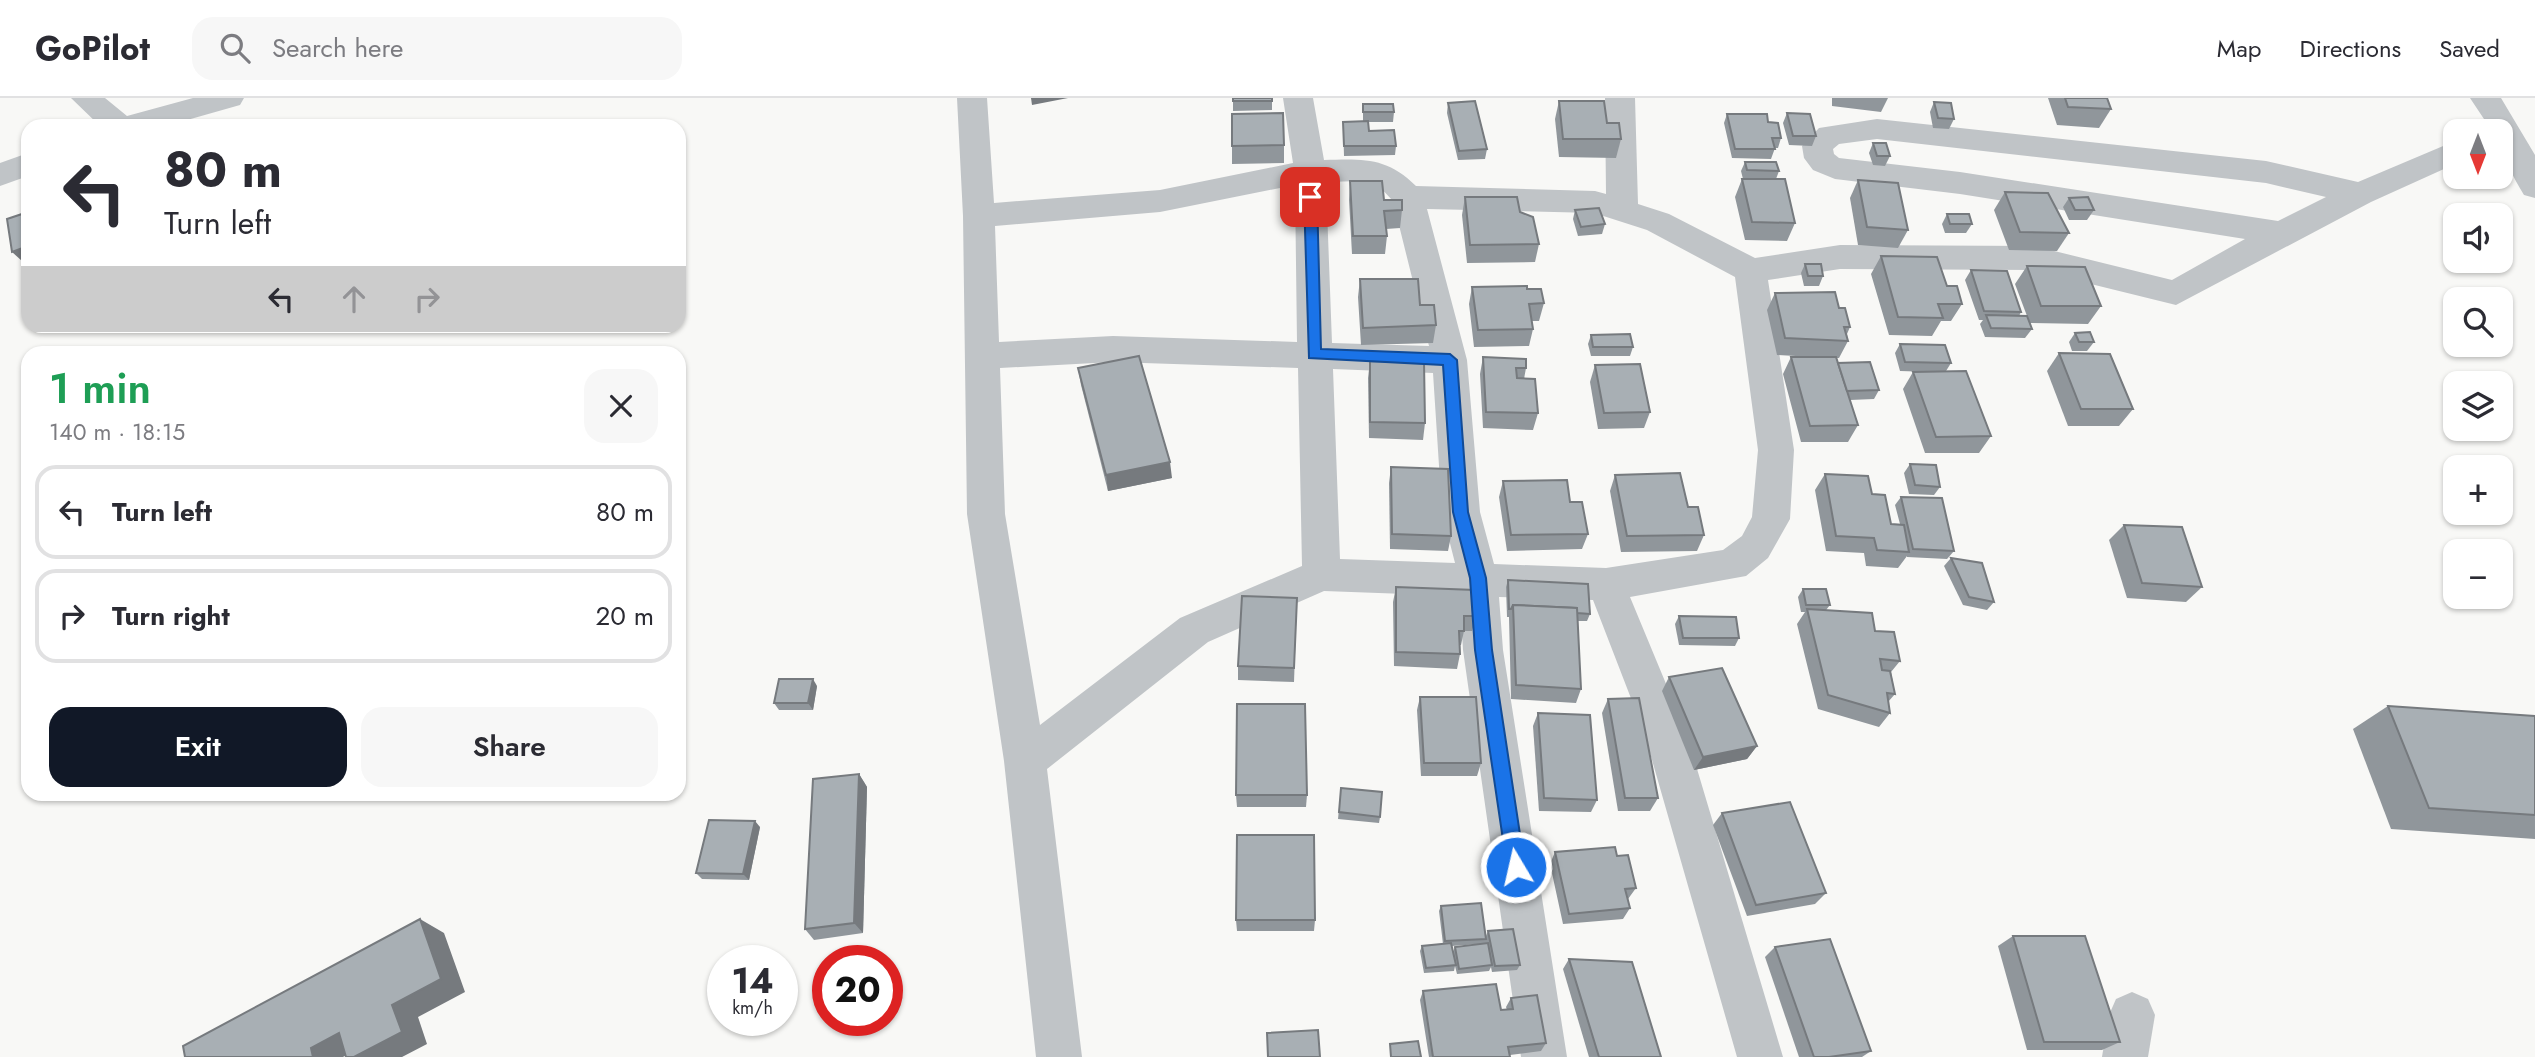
<!DOCTYPE html>
<meta charset="utf-8">
<style>
body{margin:0;font-family:Jost,sans-serif;background:#f7f7f7;color:#2b2b33;height:100vh;display:flex;flex-direction:column;font-size:26px;white-space:nowrap}
*{box-sizing:border-box;margin:0}
p{font-size:23px;color:#7c7c81}
.icon{flex:none;width:38px;height:38px;fill:none;stroke:currentColor;stroke-width:2;stroke-linecap:round;stroke-linejoin:round}
.map{position:relative;flex:1;overflow:hidden}
.sheet{position:absolute;left:21px;top:248px;width:665px;height:455px;display:flex;flex-direction:column;background:#fff;border-radius:21px;box-shadow:0 2px 5px #0004}
.sheet>*{flex:none}
.guide{position:absolute;left:21px;top:21px;width:665px;height:214px;border-radius:21px;box-shadow:0 2px 5px #0004;background:#fff;color:#2b2b33;overflow:hidden}
.needle{width:46px;rotate:180deg}
.buttons{position:absolute;left:2443px;top:21px;display:grid;gap:14px}
.buttons a{display:grid;place-items:center;width:70px;height:70px;border-radius:14px;background:#fff;box-shadow:0 2px 5px #0004;font-size:35px}
.speed{position:absolute;left:707px;top:847px;display:flex;gap:14px;font-size:35px;font-weight:700;text-align:center}
.speed>*{display:grid;place-content:center;width:91px;height:91px;border-radius:50%;background:#fff;box-shadow:0 2px 5px #0004;line-height:1}
.speed small{font-size:18px;font-weight:400}
.speed .limit{border:10px solid #d22;background:#fff;color:#111}
.pin{position:absolute;display:grid;place-items:center;width:60px;height:60px;color:#fff;margin:-30px;border-radius:14px;box-shadow:0 4px 10px #0006}
.me{position:absolute;width:77px;margin:-38px;rotate:351deg;stroke-linejoin:round;filter:drop-shadow(0 0 5px #0008)}
.turn{display:flex;align-items:center;gap:24px;height:147px;padding:0 28px;font-size:32px}
.turn .icon{width:91px;height:91px;stroke-width:2.5}
.turn b{display:block;font-size:49px;line-height:60px}
.lanes{display:flex;align-items:center;height:66px;padding:0 28px;background:#0003;justify-content:center;gap:35px;direction:ltr}
.lanes .off{opacity:.35}
.round{display:grid;place-items:center;flex:none;width:74px;height:74px;border-radius:21px;background:#f7f7f7}
.overview{display:flex;align-items:center;justify-content:space-between;height:119px;padding:0 28px}
h1{font-size:42px;font-weight:600;line-height:52px;color:#1e9e55}
.cta{display:flex;gap:14px;margin-top:auto;padding:14px 28px}
.cta a{flex:1;height:80px;border-radius:21px;background:#111827;color:#fff;font-size:28px;font-weight:600;line-height:80px;text-align:center}
.cta a+a{background:#f7f7f7;color:#2b2b33}
ul{padding:0;list-style:none}
li{display:flex;align-items:center;gap:21px;height:94px;margin:0 14px 10px;padding:0 14px;border:4px solid #e1e1e2;border-radius:21px}
li div{flex:1}
li b{display:block;font-size:26px}
li em{font-style:normal}
header{display:flex;align-items:center;gap:42px;box-sizing:border-box;height:98px;padding:0 35px;background:#fff;border-bottom:2px solid #e1e1e2}
header strong{font-size:33px}
nav{display:flex;gap:38px;margin-inline-start:auto;font-size:24px}
.search{width:490px;height:63px;background:#f7f7f7;display:flex;align-items:center;gap:18px;box-sizing:border-box;padding:0 24px;border-radius:21px;color:#7c7c81;font-size:26px}
.map>svg:first-child{display:block}
</style>
<header>
<strong>GoPilot</strong>
<div class="search"><svg class="icon" aria-label="search" viewBox="0 0 24 24"><circle cx="10" cy="10" r="6"/><path d="M15 15l6 6"/></svg>Search here</div>
<nav><a>Map</a><a>Directions</a><a>Saved</a></nav>
</header>
<div class="map">
<svg width="2535" height="959" viewBox="0 0 2535 959">
<rect width="100%" height="100%" fill="#f8f8f6"/>
<g fill="none" stroke-linecap="round" stroke-linejoin="round">
<g fill="#c0c4c7" fill-rule="evenodd">
<path d="M71 0H105L127 18 193 0H244L240 7 166 28H100Z"/>
<path d="M957 0H987L994 105 1160 92 1293 65 1283 0H1313L1324 62C1363 61 1387 59 1416 88L1595 93 1606 96 1605 0H1635L1638 106 1669 116 1755 160 1840 147 2034 148 2172 182 2245 141 1960 96 1835 81 1813 72 1804 60 1802 48 1819 30 1877 21 2266 63 2358 84 2455 43V66L2371 104 2176 207 2034 172 1840 171 1768 182 1794 352 1790 421 1768 460 1746 478 1630 499 1686 634 1783 959H1737L1644 634 1593 502 1499 499 1503 552 1567 959H1521L1463 552 1460 498 1324 493 1208 544 1047 671 1082 959H1036L1004 663 967 416 963 118ZM1877 41 2266 85 2326 99 2278 123 1960 74 1839 60 1834 56 1833 51 1839 46ZM1362 83 1377 86 1393 103 1429 248 1332 245 1326 84ZM1295 87 1297 244 1113 238 999 244 995 128 1160 114ZM1427 111 1594 115 1647 132 1735 179 1758 352 1752 419 1742 438 1723 452 1606 470 1494 466 1480 414 1467 262ZM1113 264 1298 270 1302 468 1180 520 1040 627 1005 416 1000 270ZM1333 271 1433 275 1442 414 1455 465 1340 461Z"/>
<path d="M2470 0H2501L2535 57V100L2524 97C2512 77 2501 57 2501 33H2492Z"/>
<path d="M28 55V78L0 88V65Z"/>
<path d="M2132 894 2148 901 2155 917 2148 959H2102L2109 917 2116 901Z"/>
</g>
</g>
<g fill="#90969b" fill-rule="evenodd">
<path d="M1233 0H1272V12L1233 13Z"/>
<path d="M1832 0H1888L1881 14 1832 8Z"/>
<path d="M2048 0H2107L2111 11 2099 30 2057 27Z"/>
<path d="M1559 3 1607 25 1621 41 1616 60 1559 59 1555 21Z"/>
<path d="M1934 4 1954 21 1949 31 1933 30 1930 14Z"/>
<path d="M1448 5 1487 51 1485 61 1458 62 1447 15Z"/>
<path d="M1363 6 1394 14 1393 24H1368L1369 33 1396 48 1395 57 1344 58 1343 24 1363 23Z"/>
<path d="M1787 15 1816 38 1812 48 1789 47 1783 25Z"/>
<path d="M1727 16 1768 24 1781 40 1778 50H1775L1771 61 1732 60 1724 25Z"/>
<path d="M1873 45 1890 58 1885 68 1873 67 1869 55Z"/>
<path d="M1284 47V65L1232 66V48Z"/>
<path d="M1745 64 1779 73 1776 81 1795 125 1787 143 1745 142 1735 99 1742 81H1743L1741 73Z"/>
<path d="M1858 82 1908 132 1898 150 1858 147 1850 100Z"/>
<path d="M1350 83 1402 112 1400 130 1386 131 1387 138 1385 156H1352L1349 102Z"/>
<path d="M2005 94 2069 135 2057 153 2009 152 1994 112Z"/>
<path d="M1465 99 1520 114 1539 146 1535 164 1467 165 1462 117Z"/>
<path d="M2069 100 2094 112 2087 122H2069L2063 109Z"/>
<path d="M1575 112 1605 126 1602 136 1578 138 1573 121Z"/>
<path d="M1947 116 1972 126 1966 135H1945L1942 126Z"/>
<path d="M1881 158 1947 188 1962 206 1951 223H1941L1932 238 1889 237 1871 176Z"/>
<path d="M1805 166 1823 178 1819 188H1804L1801 175Z"/>
<path d="M2027 168 2101 208 2088 226 2029 225 2032 231 2025 240 1985 239 1980 226 1983 222H1979L1965 182 1971 172 2021 214 2019 218H2027L2015 186Z"/>
<path d="M1360 181 1420 207 1436 227 1433 245 1361 247 1358 199Z"/>
<path d="M1472 189 1527 191 1544 205 1539 223H1532L1533 231 1529 248 1474 249 1469 206Z"/>
<path d="M1775 195 1839 210 1850 229 1847 236 1848 243 1839 260H1837L1838 265 1879 292 1874 301 1850 302 1858 327 1848 344H1801L1783 276 1791 259H1813L1777 257 1767 212Z"/>
<path d="M2075 235 2094 244 2087 253H2072L2069 244Z"/>
<path d="M1591 237 1633 249 1630 258H1591L1588 246Z"/>
<path d="M1900 246 1951 265 1946 273 1991 338 1979 355H1925L1903 291 1913 274H1932L1900 273 1895 255Z"/>
<path d="M2059 255 2133 311 2119 328H2068L2047 273Z"/>
<path d="M1483 259 1526 270 1524 281 1538 315 1533 332 1483 330 1480 276Z"/>
<path d="M1370 263 1425 325 1423 342 1369 340 1368 280Z"/>
<path d="M1595 267 1650 314 1644 330 1598 331 1590 284Z"/>
<path d="M1078 270 1172 380 1108 393 1081 287Z"/>
<path d="M1910 366 1940 389 1934 397 1909 396 1904 375Z"/>
<path d="M1391 369 1451 438 1448 453 1390 451 1389 385Z"/>
<path d="M1825 376 1872 396 1891 426H1900L1895 407 1901 399 1954 453 1947 461 1907 459V458L1898 470 1866 468 1864 455 1826 453 1815 392Z"/>
<path d="M1615 377 1688 409 1704 437 1697 453 1621 454 1610 393Z"/>
<path d="M1503 383 1570 404 1588 436 1582 451 1507 453 1499 399Z"/>
<path d="M2124 427 2202 489 2186 504 2127 500 2109 442Z"/>
<path d="M1951 460 1994 504 1987 512 1963 507 1944 468Z"/>
<path d="M1508 482 1590 516 1587 523H1578L1581 591 1576 605 1511 601 1509 519H1507L1506 489Z"/>
<path d="M1396 489 1476 518 1472 533H1464L1461 547H1460V556L1457 571 1394 568 1393 504Z"/>
<path d="M1803 491 1830 507 1826 512 1875 533 1900 563 1891 574 1895 596 1888 604 1890 615 1879 629 1818 611 1797 526 1805 514H1801L1798 499Z"/>
<path d="M1297 500 1294 584 1238 582V568Z"/>
<path d="M1679 518 1739 540 1735 548 1679 547 1675 526Z"/>
<path d="M1669 579 1757 648 1747 661 1694 672 1662 593Z"/>
<path d="M817 588 813 612H779L774 605Z"/>
<path d="M1420 599 1481 665 1477 678H1421L1417 612Z"/>
<path d="M1608 601 1658 700 1650 713H1618L1602 615Z"/>
<path d="M2388 608 2535 618V741L2391 731 2353 631Z"/>
<path d="M1538 615 1597 702 1591 714 1539 713 1533 628Z"/>
<path d="M859 676 867 689 863 835 814 842 805 831Z"/>
<path d="M1341 690 1380 719 1379 725 1338 721Z"/>
<path d="M1236 697H1307L1306 709H1237Z"/>
<path d="M1722 715 1826 795 1815 806 1747 818 1713 727Z"/>
<path d="M760 729 749 782 702 781 696 775Z"/>
<path d="M1555 754 1617 758 1636 790 1628 801 1630 810 1623 821 1563 826 1550 766Z"/>
<path d="M1441 808 1486 838 1488 833 1520 867 1517 872 1492 874 1491 869 1489 873 1457 876 1455 868 1454 873 1424 875 1420 853 1422 848 1443 846 1439 813ZM1479 846 1455 849 1453 854 1452 848Z"/>
<path d="M1236 822H1315L1314 833H1237Z"/>
<path d="M2013 838 2120 944 2102 952H2027L1998 848Z"/>
<path d="M1775 849 1871 953 1862 959H1799L1765 859Z"/>
<path d="M1569 861 1661 959H1589L1563 871Z"/>
<path d="M1423 893 1501 912H1507L1506 909 1511 900 1546 945 1541 953 1510 957V959H1429L1420 902Z"/>
</g>
<g fill="#767a7e">
<path d="M1031 0H1068L1032 7Z"/>
<path d="M28 148V161L22 163 12 154Z"/>
<path d="M1170 364 1172 380 1108 393 1106 377Z"/>
<path d="M813 581 817 588 813 612 808 605Z"/>
<path d="M1757 648 1747 661 1694 672 1703 659Z"/>
<path d="M859 676 867 689 863 835 854 825Z"/>
<path d="M755 723 760 729 749 782 743 776Z"/>
<path d="M420 821 444 835 465 894 418 919 427 946 402 959H354L392 907Z"/>
<path d="M339 935 366 946 343 959H313L311 950Z"/>
</g>
<g fill="#a8afb4" stroke="#767a7e" stroke-width="2">
<rect x="1233" y="0" width="39" height="3"/>
<path d="M2065 0H2107L2111 11 2068 9Z"/>
<path d="M1475 3 1487 51 1459 53 1448 5Z"/>
<path d="M1559 3H1604L1607 25H1619L1621 41H1563Z"/>
<path d="M1934 4 1951 5 1954 21 1938 20Z"/>
<path d="M1363 6H1393L1394 14H1363Z"/>
<path d="M1283 15 1284 47 1232 48V16Z"/>
<path d="M1787 15 1810 16 1816 38H1793Z"/>
<path d="M1727 16H1767L1768 24 1778 25 1781 40H1772L1775 51H1735Z"/>
<path d="M1368 23 1369 33 1394 32 1396 48H1344L1343 24Z"/>
<path d="M1873 45H1886L1890 58H1877Z"/>
<path d="M1745 64H1776L1779 73 1747 72Z"/>
<path d="M1742 81H1785L1795 125 1752 124Z"/>
<path d="M1858 82 1898 85 1908 132 1867 129Z"/>
<path d="M1350 83H1382L1384 102H1402V112L1384 113 1387 138H1353Z"/>
<path d="M2005 94 2048 95 2069 135 2020 134Z"/>
<path d="M1465 99H1517L1520 114 1533 119 1539 146 1470 147Z"/>
<path d="M2088 99 2094 112H2075L2069 100Z"/>
<path d="M1599 110 1605 126 1581 129 1575 112Z"/>
<path d="M28 114V148L12 154 7 121Z"/>
<path d="M1947 116H1969L1972 126H1950Z"/>
<path d="M1881 158 1937 159 1947 188H1957L1962 206H1938L1943 220 1898 219Z"/>
<path d="M1805 166H1821L1823 178H1808Z"/>
<path d="M2027 168 2085 169 2101 208H2041Z"/>
<path d="M1971 172 2007 173 2021 214 1984 213Z"/>
<path d="M1360 181H1418L1420 207H1434L1436 227 1363 230Z"/>
<path d="M1527 188V191H1541L1544 205 1529 206 1533 231 1478 232 1472 189Z"/>
<path d="M1835 194 1839 210H1845L1850 229H1844L1848 243 1785 240 1775 195Z"/>
<path d="M1986 217 2027 218 2032 231 1991 230Z"/>
<path d="M2090 234 2094 244H2079L2075 235Z"/>
<path d="M1630 236 1633 249H1593L1591 237Z"/>
<path d="M1900 246 1945 247 1951 265 1905 264Z"/>
<path d="M2059 255 2110 256 2133 311H2081Z"/>
<path d="M1139 258 1170 364 1106 377 1078 270Z"/>
<path d="M1483 259 1526 261V270H1516L1517 280 1535 281 1538 315 1486 314Z"/>
<path d="M1791 259H1836L1858 327 1810 328Z"/>
<path d="M1370 263 1424 264 1425 325 1370 324Z"/>
<path d="M1870 264 1879 292 1847 293 1838 265Z"/>
<path d="M1640 266 1650 314 1604 315 1595 267Z"/>
<path d="M1966 273 1991 338 1936 339 1913 274Z"/>
<path d="M1910 366 1936 367 1940 389 1915 387Z"/>
<path d="M1391 369 1448 371 1451 438 1392 436Z"/>
<path d="M1680 375 1688 409H1698L1704 437 1627 438 1615 377Z"/>
<path d="M1825 376 1868 378 1872 396 1885 397 1891 426 1904 427 1909 454 1877 452 1874 440 1836 438Z"/>
<path d="M1567 382 1570 404H1582L1588 436 1511 437 1503 383Z"/>
<path d="M1901 399 1942 400 1954 453 1913 451Z"/>
<path d="M2124 427 2182 429 2202 489 2142 485Z"/>
<path d="M1951 460 1982 465 1994 504 1969 499Z"/>
<path d="M1508 482 1588 486 1590 516 1577 515V510L1513 507 1511 511H1509Z"/>
<path d="M1396 489 1475 492 1476 518H1464V533H1459L1460 556 1396 554Z"/>
<path d="M1803 491H1826L1830 507H1806Z"/>
<path d="M1242 498 1297 500 1294 570 1238 568Z"/>
<path d="M1513 507 1577 510 1581 591 1516 587Z"/>
<path d="M1807 511 1872 515 1875 533 1894 534 1900 563 1880 561 1882 572 1890 573 1895 596 1887 595 1890 615 1828 597Z"/>
<path d="M1679 518 1736 519 1739 540H1683Z"/>
<path d="M1722 570 1757 648 1703 659 1669 579Z"/>
<path d="M779 581H813L808 605H774Z"/>
<path d="M1420 599H1476L1481 665H1424Z"/>
<path d="M1639 600 1658 700H1625L1608 601Z"/>
<path d="M1237 606H1305L1307 697H1236Z"/>
<path d="M2388 608 2535 618V717L2429 710Z"/>
<path d="M1538 615 1590 617 1597 702 1544 700Z"/>
<path d="M859 676 854 825 805 831 813 681Z"/>
<path d="M1341 690 1382 694 1380 719 1339 714Z"/>
<path d="M1790 704 1826 795 1756 807 1722 715Z"/>
<path d="M709 722 755 723 743 776 696 775Z"/>
<path d="M1237 737H1314L1315 822H1236Z"/>
<path d="M1615 749 1617 758 1628 757 1636 790 1625 791 1630 810 1569 816 1555 754Z"/>
<path d="M1481 805 1486 841 1445 843 1441 808Z"/>
<path d="M420 821 441 881 392 907 402 934 354 959H346L339 935 311 950 313 959H185L183 948Z"/>
<path d="M1513 831 1520 867 1495 868 1488 833Z"/>
<path d="M2013 838H2085L2120 944H2044Z"/>
<path d="M1830 841 1871 953 1829 959H1814L1775 849Z"/>
<path d="M1451 845 1456 867 1426 870 1422 848Z"/>
<path d="M1488 845 1492 867 1459 871 1455 849Z"/>
<path d="M1569 861 1632 864 1661 959H1599Z"/>
<path d="M1496 886 1501 912 1513 911 1511 900 1537 897 1546 945 1508 949 1510 959H1433L1423 893Z"/>
<path d="M1318 932 1320 959H1268L1267 935Z"/>
<path d="M1418 943 1421 959H1391L1390 946Z"/>
</g>
<path fill="#1a73e8" stroke="#114b97" stroke-width="2" d="M1310 95 1317 99 1321 251 1450 256 1457 262 1468 414 1486 480 1492 552 1525 769 1522 775 1516 778 1509 775 1507 769 1475 552 1470 480 1453 414 1443 267 1309 260 1304 99Z"/>
</svg>
<div class="buttons">
<a><svg class="needle" viewBox="-14 -14 28 28"><path d="M0-13l5 13h-10z" fill="#e53935"/><path d="M0 13l5-13h-10z" fill="#7c7c81"/></svg></a>
<a><svg class="icon" aria-label="sound" viewBox="0 0 24 24"><path d="M4 9h4l5-4v14l-5-4H4zM17 9q2 3 0 6"/></svg></a>
<a><svg class="icon" aria-label="search" viewBox="0 0 24 24"><circle cx="10" cy="10" r="6"/><path d="M15 15l6 6"/></svg></a>
<a><svg class="icon" aria-label="layers" viewBox="0 0 24 24"><path d="M12 4l9 5-9 5-9-5zM3 14l9 5 9-5"/></svg></a>
<a>+</a>
<a>−</a>
</div>
<div class="speed"><div>14<small>km/h</small></div><div class="limit">20</div></div>
<div class="pin" style="left:1310px;top:99px;background:#d93025"><svg class="icon" aria-label="arrive" viewBox="0 0 24 24"><path d="M6 21V4h12l-3 4 3 4H6"/></svg></div>
<svg class="me" style="left:1516px;top:769px" viewBox="-20 -20 40 40"><circle r="17" fill="#1a73e8" stroke="#fff" stroke-width="3"/><path d="M0-11L8 9 0 5-8 9z" fill="#fff"/></svg>
<div class="guide">
<div class="turn"><svg class="icon" aria-label="left" viewBox="0 0 24 24"><path d="M17 20v-9H6M10 6l-5 5 5 5"/></svg><div><b>80 m</b>Turn left</div></div>
<div class="lanes"><svg class="icon" aria-label="left" viewBox="0 0 24 24"><path d="M17 20v-9H6M10 6l-5 5 5 5"/></svg><svg class="icon off" aria-label="ahead" viewBox="0 0 24 24"><path d="M12 20V5M6 11l6-6 6 6"/></svg><svg class="icon off" aria-label="right" viewBox="0 0 24 24"><path d="M7 20v-9h11M14 6l5 5-5 5"/></svg></div>
</div>
<section class="sheet">
<div class="overview"><div><h1>1 min</h1><p>140 m · 18:15</p></div><a class="round"><svg class="icon" aria-label="close" viewBox="0 0 24 24"><path d="M6 6l12 12M18 6L6 18"/></svg></a></div>
<ul>
<li><svg class="icon" aria-label="left" viewBox="0 0 24 24"><path d="M17 20v-9H6M10 6l-5 5 5 5"/></svg><div><b>Turn left</b></div><em>80 m</em></li>
<li><svg class="icon" aria-label="right" viewBox="0 0 24 24"><path d="M7 20v-9h11M14 6l5 5-5 5"/></svg><div><b>Turn right</b></div><em>20 m</em></li>
</ul>
<div class="cta"><a>Exit</a><a>Share</a></div>
</section>
</div>
